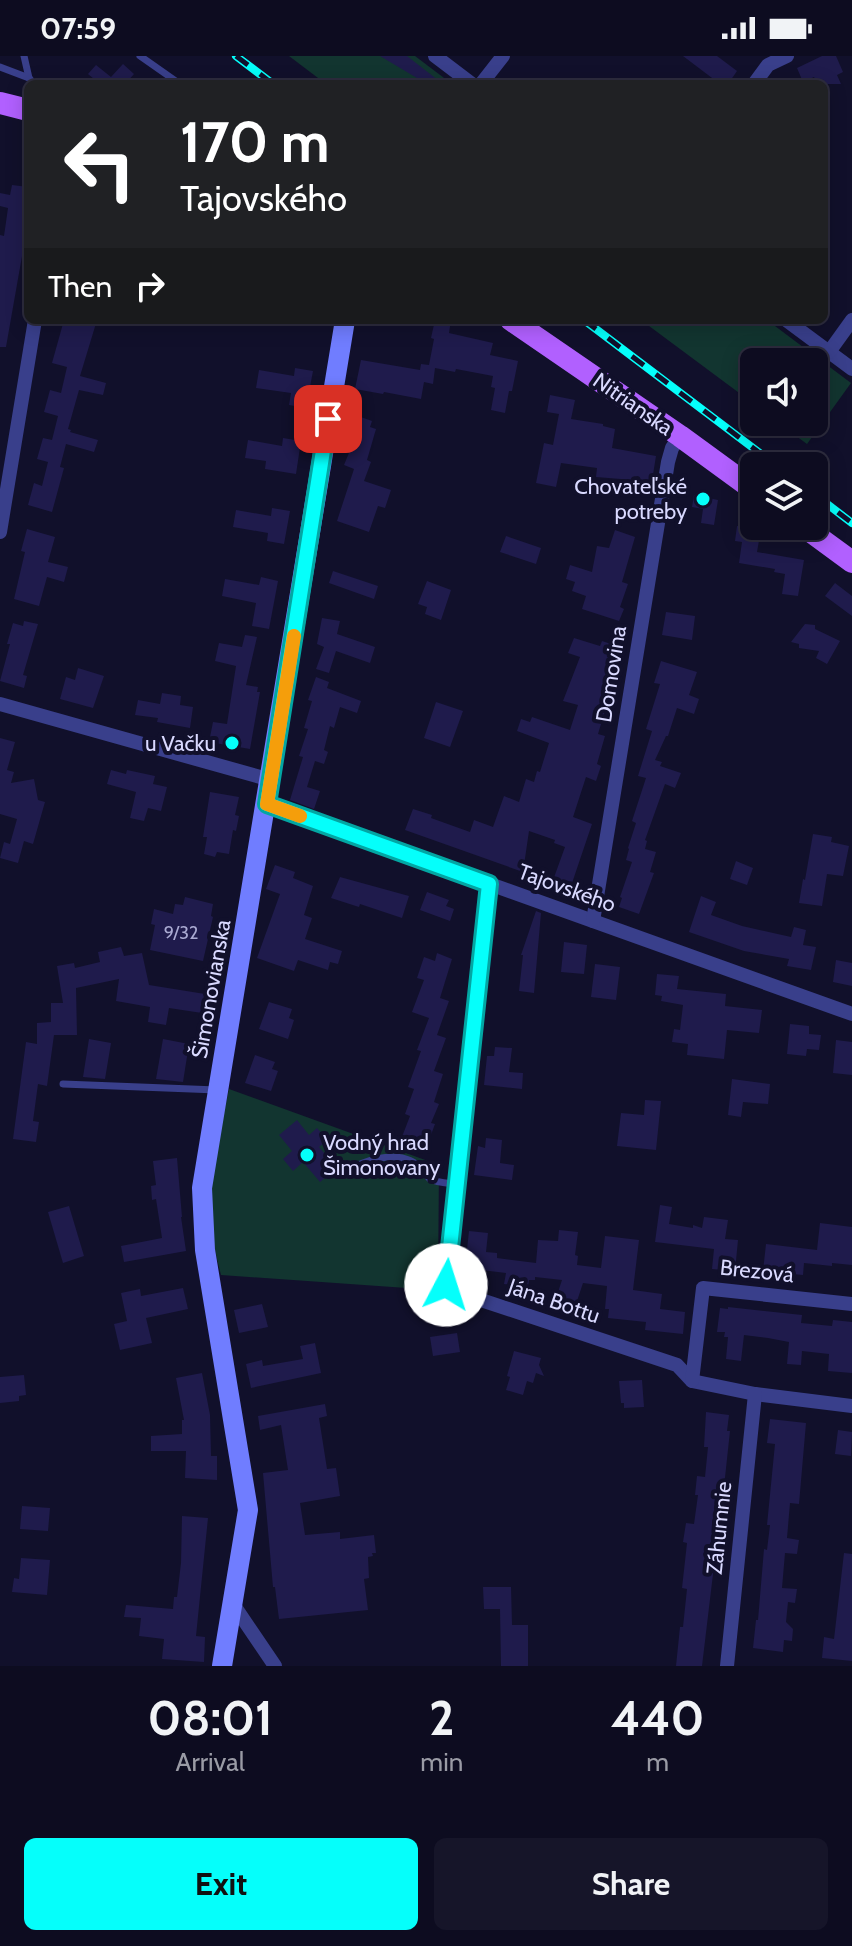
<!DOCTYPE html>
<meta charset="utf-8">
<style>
body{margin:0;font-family:Cabin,sans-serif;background:#161529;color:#f1f3f6;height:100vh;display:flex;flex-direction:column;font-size:30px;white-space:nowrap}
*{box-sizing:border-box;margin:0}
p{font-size:26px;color:#9a9ba5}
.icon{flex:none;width:44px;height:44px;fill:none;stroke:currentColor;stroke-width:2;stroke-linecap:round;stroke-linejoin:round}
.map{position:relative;height:1610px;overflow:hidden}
.side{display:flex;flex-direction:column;background:#0d0c20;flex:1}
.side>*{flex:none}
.hud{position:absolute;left:24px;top:24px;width:804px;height:244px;border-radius:12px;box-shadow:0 4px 20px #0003,0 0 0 2px #2d2c3e;background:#202124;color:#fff;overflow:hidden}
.buttons{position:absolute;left:740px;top:292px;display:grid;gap:16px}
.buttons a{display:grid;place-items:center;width:88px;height:88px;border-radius:12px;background:#0d0c20;box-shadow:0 4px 20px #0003,0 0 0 2px #2d2c3e;font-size:40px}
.pin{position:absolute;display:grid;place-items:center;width:68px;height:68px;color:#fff;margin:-34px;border-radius:16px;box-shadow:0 4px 12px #0006}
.me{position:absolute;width:88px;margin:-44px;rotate:5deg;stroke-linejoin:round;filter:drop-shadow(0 0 6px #0008)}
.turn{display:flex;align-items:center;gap:28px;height:168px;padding:0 24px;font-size:36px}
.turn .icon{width:104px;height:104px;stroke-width:2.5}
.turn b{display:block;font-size:56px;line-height:68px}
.then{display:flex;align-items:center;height:76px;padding:0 24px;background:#0003;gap:16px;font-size:30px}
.eta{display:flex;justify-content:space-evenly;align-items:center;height:136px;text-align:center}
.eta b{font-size:48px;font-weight:700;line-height:56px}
.cta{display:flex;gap:16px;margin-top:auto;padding:16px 24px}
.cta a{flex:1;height:92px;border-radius:12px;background:#05fffb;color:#111;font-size:32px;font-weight:700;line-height:92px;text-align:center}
.cta a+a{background:#161529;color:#f1f3f6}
.status{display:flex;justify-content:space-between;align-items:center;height:56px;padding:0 40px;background:#0d0c20;direction:ltr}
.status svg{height:22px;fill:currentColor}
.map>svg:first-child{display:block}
</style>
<div class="status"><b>07:59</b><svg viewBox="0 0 49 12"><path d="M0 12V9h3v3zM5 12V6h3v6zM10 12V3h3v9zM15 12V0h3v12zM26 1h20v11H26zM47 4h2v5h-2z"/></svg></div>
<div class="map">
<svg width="852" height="1610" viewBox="0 0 852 1610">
<rect width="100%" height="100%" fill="#11102b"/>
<g fill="#123530">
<path d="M289 0H415L452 28H326Z"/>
<path d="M641 264H767L851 327 807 388 777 366H814V306H754V348Z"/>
<path d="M229 1033 439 1109 438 1231 435 1234 221 1219C216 1199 211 1178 211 1157 209 1116 221 1074 229 1033Z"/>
</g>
<g fill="#1f1b4c">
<path d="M380 0H407L443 28H427Z"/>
<path d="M683 0H717L737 15 728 28H720Z"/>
<path d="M822 0H836L843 16 837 19 841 28H818L814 21 803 26 797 12Z"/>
<path d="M123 8 134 18 125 28H100L88 18 96 9 111 21Z"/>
<path d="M12 129 28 131V166L6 291H0V179L4 180 8 152 0 150V137L10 139Z"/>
<path d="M64 264H97L80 320 106 327 103 339 79 334 68 373 71 374 70 376 98 384 94 396 66 388 60 411 64 412 52 456 28 449 34 427 42 430 48 406 37 403 43 382 52 384 58 360 44 356 50 334 61 337 67 311 52 307Z"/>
<path d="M435 264H451L449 277 493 287 490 299 518 305 512 335H509L505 357 491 354 495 332 491 331 493 320 456 313 455 316 435 312 433 328 424 326 421 343 384 336 383 338 355 333 361 304 420 314 421 308 429 309 434 283 431 282Z"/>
<path d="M295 312 313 315 306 352 289 349 291 337 256 332 259 314 294 320Z"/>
<path d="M550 339 575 344 571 363 603 368V370L615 373 612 392 656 400 650 437 632 433 633 424 596 421 597 412 561 407 556 431 536 427 544 387 553 389 559 358 547 356Z"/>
<path d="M358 360 372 365 370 371 376 373 367 404 371 406 364 425 391 434 385 452 378 450 369 476 337 465 354 413 344 409 355 382 350 381Z"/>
<path d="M283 382 301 385 296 418 265 413 266 405 245 402 248 384 282 390Z"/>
<path d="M694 439 718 444 714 469 701 467 703 453 692 451Z"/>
<path d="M272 452 290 455 284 488 267 485 268 477 233 471 236 454 271 460Z"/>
<path d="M737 470 761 473 757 496 804 504 798 540 782 538 785 518 774 516 775 513 739 507 742 486 735 485Z"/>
<path d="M27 473 55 481 48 506 68 511 64 526 47 521 39 550 14 543 25 496 21 495Z"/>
<path d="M615 474 635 481 622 526 628 528 620 551 624 553 619 565 582 553 586 540 572 535 575 526 566 523 570 509 592 516 597 490 609 492Z"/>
<path d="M506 480 541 492 536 508 500 496Z"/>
<path d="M333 515 378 530 374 543 329 527Z"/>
<path d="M261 521 278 525 269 573 252 570 256 547 222 540 225 523 259 529Z"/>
<path d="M427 525 451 534 441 564 425 558 427 551 418 548Z"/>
<path d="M835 527 852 540V560L825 540Z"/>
<path d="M666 556 695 560 692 584 662 579Z"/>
<path d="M322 562 340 565 337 578 375 591 370 607 336 595 329 617 316 613 324 591 317 588Z"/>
<path d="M24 565 38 568 23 619 27 620 24 632 0 625 10 588H7L13 567 23 570Z"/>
<path d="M805 568 815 569V573L840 585 827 608 816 602 819 595 799 592V588L791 586Z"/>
<path d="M245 579 257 581 246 629 258 631 257 636H260L250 693 209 686 213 666 227 668 236 610 215 605 219 587 242 591Z"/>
<path d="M574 582 600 590 602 585 617 590 604 633 611 635 598 678 605 680 597 708 601 710 596 725 586 721 573 761 592 768 570 833 552 827 565 791 554 787 555 784 529 775 523 816 405 774 413 753 432 759 431 762 470 776 474 764 493 771 504 740 519 746 526 723 534 726 537 715 540 716 549 687 517 675 521 663 530 666 532 661 570 674 578 649 563 645 580 601 568 597Z"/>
<path d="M661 605 697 616 689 639 699 643 694 658 677 652 668 680H666L655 704 662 706 660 710 681 717 675 732 665 728 645 784 647 785 645 793 656 796 650 816 654 817 639 858 619 851 622 842 620 841 632 806 626 804 629 793 628 792 636 767 632 765 646 722 638 720 652 675 646 673 660 628 654 627Z"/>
<path d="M78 612 104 620 93 652 60 643 66 621 75 624Z"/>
<path d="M316 621 329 626 327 632 361 645 357 657 340 651 334 672 330 670 324 694 328 696 324 708 315 705 307 731 320 735 314 753 290 744 303 701 299 700 308 673 304 672 312 645 308 644Z"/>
<path d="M162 637 181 640 180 649 193 651 190 672 157 666 158 662 135 659 138 644 160 648Z"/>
<path d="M436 646 463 655 450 691 424 682Z"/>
<path d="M0 682 15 686 7 714 14 716 11 727 34 723 38 744 45 746 33 788 24 785 18 807 0 802 4 786 10 788 17 763 0 758Z"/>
<path d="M111 714 126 718 127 714 155 720 153 728 167 731 161 755 148 752 144 765 130 762 136 736 107 728Z"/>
<path d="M210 736 239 741 235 759 239 760 236 775 233 774 229 798 217 796 215 801 204 798 207 781H203Z"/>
<path d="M813 778 832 781 831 786 849 790 843 820 827 818 822 850 799 847 803 823 805 824Z"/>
<path d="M736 805 753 812 747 829 730 823Z"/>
<path d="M275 809 295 816 293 822 313 830 304 859 312 862 305 883 342 895 338 908 330 906 328 914 298 904 294 915 257 902 280 838 266 833Z"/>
<path d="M340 821 409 840 402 862 360 848 359 851 331 842Z"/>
<path d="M427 836 449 844 446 850 454 853 450 865 420 854Z"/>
<path d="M701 840 716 846 711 859 742 870 791 881 794 871 806 874 803 889 816 891 811 914 787 910 789 903 744 895 689 876Z"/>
<path d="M185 841 213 848 211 860 213 861 203 905 150 894 155 869 151 868 154 853 173 858 175 848 183 849Z"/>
<path d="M536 855 541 857 534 937 519 935 523 899H521Z"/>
<path d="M564 886 587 889 584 918 561 916Z"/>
<path d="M121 891 124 900 142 897 149 929 205 938 202 957 169 952 166 969 148 966 150 951 116 945 119 923 76 932 77 979H54L47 1030 38 1028 33 1065 39 1066 36 1086 13 1083 26 986 37 988V967L51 966V947H63L57 910 74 907 75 912 100 906 98 896Z"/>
<path d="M437 897 452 903 440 942 449 945 437 979 446 982 434 1015 443 1018 434 1046 439 1048 431 1067 435 1068 425 1095 400 1086 410 1060 405 1058 414 1033 408 1031 421 995 417 994 429 962 412 956 424 924 417 922 424 901 435 905Z"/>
<path d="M836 904 852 907V930L833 926Z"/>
<path d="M595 908 620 911 616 944 591 941Z"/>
<path d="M657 918 679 920 677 933 726 938 725 950 762 954 759 977 727 974 724 1003 687 999 688 988 672 986 674 973 680 974 683 949 661 945 662 940 655 939Z"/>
<path d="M269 946 292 953 289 962 294 964 288 983 259 973Z"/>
<path d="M790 968 809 970V978L821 979 819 994 807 993 806 1000 787 998Z"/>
<path d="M89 983 111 987 105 1023 83 1021Z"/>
<path d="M163 983 189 988 183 1026 156 1023Z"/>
<path d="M836 984 852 986V1019L833 1017Z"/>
<path d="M495 991 512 992 509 1016 523 1017 522 1033 484 1029 487 1000H494Z"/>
<path d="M255 999 275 1006 272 1013 278 1015 271 1035 245 1027Z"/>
<path d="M732 1023 770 1028 768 1048 743 1046 741 1061 728 1059Z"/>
<path d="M645 1044 661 1045 656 1094 617 1090 621 1057 644 1059Z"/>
<path d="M297 1064 309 1079 317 1072 328 1084 319 1091 337 1112 320 1126 303 1106 293 1115 283 1103 292 1095 279 1079Z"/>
<path d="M486 1082 502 1084 500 1107 514 1109 512 1124 474 1119 478 1090 485 1092Z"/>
<path d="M177 1102 182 1161H181L186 1195 124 1206 121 1190 162 1182 156 1143 152 1144 151 1130 156 1129 153 1105Z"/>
<path d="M660 1149 672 1151 669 1168 693 1172V1169L702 1172 704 1161 728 1164 725 1183 738 1184 735 1215 712 1213 714 1193 655 1186Z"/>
<path d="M69 1150 84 1200 63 1207 48 1156Z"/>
<path d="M820 1167 852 1171V1209L832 1207V1210L804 1207 803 1219 763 1215 766 1188 817 1194Z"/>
<path d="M559 1174 578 1176 575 1199 578 1200 577 1209 601 1212 605 1180 639 1184 633 1234 662 1238 660 1253 685 1256 683 1278 645 1274 646 1266 608 1262 609 1253H605L607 1230 583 1227 572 1260 552 1254 562 1224 535 1221V1224H529L528 1231 504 1228 506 1217 465 1212 469 1175 488 1177 486 1196 497 1197V1202L536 1207 538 1184 558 1185Z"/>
<path d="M183 1232 188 1253 146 1262 152 1287 120 1294 114 1268 127 1265 121 1237 140 1233 141 1240Z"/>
<path d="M262 1248 268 1271 239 1277 234 1254Z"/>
<path d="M728 1251 802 1259 801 1267 832 1270 833 1264 852 1266V1317L828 1315 829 1298 802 1295 801 1309 787 1308 789 1286 768 1282 744 1279 741 1305 726 1303 728 1281H724L725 1276H717L720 1252 728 1253Z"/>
<path d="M457 1277 460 1296 433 1300 430 1281Z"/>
<path d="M315 1287 321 1317 251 1332 246 1308 262 1304 263 1310 303 1303 300 1290Z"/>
<path d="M514 1295 541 1302 539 1309 544 1320 536 1317 533 1327 527 1325 523 1339 506 1334 510 1321 507 1320Z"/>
<path d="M202 1317 210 1359 211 1400H217V1424L185 1422 186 1395H151V1380L182 1378V1364H184L176 1322Z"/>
<path d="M24 1319 26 1339 19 1340V1345L0 1347V1321Z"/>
<path d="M642 1324 644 1351 624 1352V1347H621L619 1325Z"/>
<path d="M325 1348 327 1360 319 1362 327 1413 336 1412 340 1440 300 1447 305 1479 340 1476V1483L374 1479 376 1497H372L373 1500 368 1501 369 1522 364 1523 368 1554 279 1563 275 1531H273L263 1417 288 1414 281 1369 260 1374 258 1360Z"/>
<path d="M706 1356 729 1359 727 1375H730L720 1468H719L702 1610H676L680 1571H683L687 1533 682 1532 687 1487 683 1486 686 1467 694 1468 698 1439H695L697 1420 705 1421 708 1391H704Z"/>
<path d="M770 1363 806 1367 799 1448 790 1447 787 1482 799 1484 797 1498 785 1497 782 1532 797 1533 795 1547 788 1546 786 1566 793 1573 792 1585 784 1584 783 1596 753 1592 756 1564H758L764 1493 767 1494 770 1469H767L775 1388 767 1387Z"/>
<path d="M838 1374 852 1376 851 1400 835 1398Z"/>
<path d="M22 1450 50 1452 48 1475 20 1473Z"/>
<path d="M182 1460 208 1462 196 1580 205 1581 204 1606 162 1603 164 1583 139 1580 141 1562 124 1561 126 1549 173 1553 174 1541H177L181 1507Z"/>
<path d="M844 1497 852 1498V1605L822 1602 824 1581 834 1583Z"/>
<path d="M21 1502 50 1504 47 1539 12 1536 14 1522 19 1523Z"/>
<path d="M483 1531H511L512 1569H528V1610H501L500 1553H484Z"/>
</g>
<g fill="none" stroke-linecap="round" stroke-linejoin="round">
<g stroke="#393f8b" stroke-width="7">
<path d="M24 0 29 22 34 28"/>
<path d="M140 0 180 28"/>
<path d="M0 11 29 22"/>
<path d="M63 1028 217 1034"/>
<path d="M348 1115C364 1104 392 1096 411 1105 420 1109 423 1117 430 1123 437 1127 448 1127 456 1128"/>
</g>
<g stroke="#393f8b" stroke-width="14">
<path d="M435 0 472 28"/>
<path d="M481 28 503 0"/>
<path d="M754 28 768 9 787 0"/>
<path d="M786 264 852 313"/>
<path d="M829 296 852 264"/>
<path d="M0 476 35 264"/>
<path d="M0 648 271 724"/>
<path d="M267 748 852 958"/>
<path d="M489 828 446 1229 454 1235 677 1309 692 1325 755 1338 852 1350"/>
<path d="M593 865 668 406 672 392 680 380"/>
<path d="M692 1325 703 1232 852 1248"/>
<path d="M233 1548 275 1610"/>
<path d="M727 1610 755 1338"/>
</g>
<path stroke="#707dff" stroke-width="20" d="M222 1610 248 1454 205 1194 202 1132 345 264"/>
<g stroke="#b160ff" stroke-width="22">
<path d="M0 47 28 54"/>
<path d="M511 264 680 380 754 434"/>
<path d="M803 470 852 506"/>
</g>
<defs>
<g id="rail">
<path d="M236 0 273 28"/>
<path d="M584 264 777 410"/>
<path d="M814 438 852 467"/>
</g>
</defs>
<use href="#rail" stroke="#05fffb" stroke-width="8"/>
<use href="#rail" stroke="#11102b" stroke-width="5" stroke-dasharray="15" stroke-linecap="butt"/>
</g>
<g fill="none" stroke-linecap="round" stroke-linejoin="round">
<defs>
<path id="route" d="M328 363 267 748 489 828 446 1229"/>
</defs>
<use href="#route" stroke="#03a6a3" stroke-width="20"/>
<use href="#route" stroke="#05fffb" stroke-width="14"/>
<path stroke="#f59e0b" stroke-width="14" d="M294 580 267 748 300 760"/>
</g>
<g fill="#05fffb" stroke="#11102b" stroke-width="3">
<circle cx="703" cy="443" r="8"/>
<circle cx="232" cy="687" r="8"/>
<circle cx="307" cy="1099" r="8"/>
</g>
<g text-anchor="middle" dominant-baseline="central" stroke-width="8" stroke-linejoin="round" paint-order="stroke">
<g font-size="18" fill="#aaaad2">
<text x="181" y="877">9/32</text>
</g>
<g font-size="22" fill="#d9d9ff" stroke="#11102b">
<text transform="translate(633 348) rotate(35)">Nitrianska</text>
<text transform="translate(611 618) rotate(-81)">Domovina</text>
<text transform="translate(567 832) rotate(20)">Tajovského</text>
<text transform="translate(211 933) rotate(-80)">Šimonovianska</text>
<text transform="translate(757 1215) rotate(6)">Brezová</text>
<text transform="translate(554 1245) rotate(19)">Jána Bottu</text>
<text transform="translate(719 1472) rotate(-84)">Záhumnie</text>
</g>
<g font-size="22" fill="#d9d9ff" stroke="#11102b" text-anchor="end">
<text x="687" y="430">Chovateľské<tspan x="687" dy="25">potreby</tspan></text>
<text x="216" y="687">u Vačku</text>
<text x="323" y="1086" text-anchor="start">Vodný hrad<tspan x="323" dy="25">Šimonovany</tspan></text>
</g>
</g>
</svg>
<div class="buttons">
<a><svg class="icon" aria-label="sound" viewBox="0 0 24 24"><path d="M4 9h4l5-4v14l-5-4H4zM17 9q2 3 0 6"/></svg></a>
<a><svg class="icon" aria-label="layers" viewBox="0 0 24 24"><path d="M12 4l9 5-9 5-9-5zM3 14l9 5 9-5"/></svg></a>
</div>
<div class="pin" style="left:328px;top:363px;background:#d93025"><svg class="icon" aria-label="arrive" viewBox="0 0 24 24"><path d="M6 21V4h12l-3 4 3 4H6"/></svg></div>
<svg class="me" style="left:446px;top:1229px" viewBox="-20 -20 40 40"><circle r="19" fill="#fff"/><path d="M0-13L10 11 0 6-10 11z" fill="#05fffb"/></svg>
<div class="hud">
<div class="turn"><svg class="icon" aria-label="left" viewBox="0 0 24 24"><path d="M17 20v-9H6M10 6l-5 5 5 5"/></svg><div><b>170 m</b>Tajovského</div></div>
<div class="then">Then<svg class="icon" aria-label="right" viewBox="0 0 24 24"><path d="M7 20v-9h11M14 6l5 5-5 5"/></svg></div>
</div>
</div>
<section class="side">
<div class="eta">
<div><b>08:01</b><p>Arrival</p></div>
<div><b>2</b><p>min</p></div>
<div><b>440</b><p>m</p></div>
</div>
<div class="cta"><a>Exit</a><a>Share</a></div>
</section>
